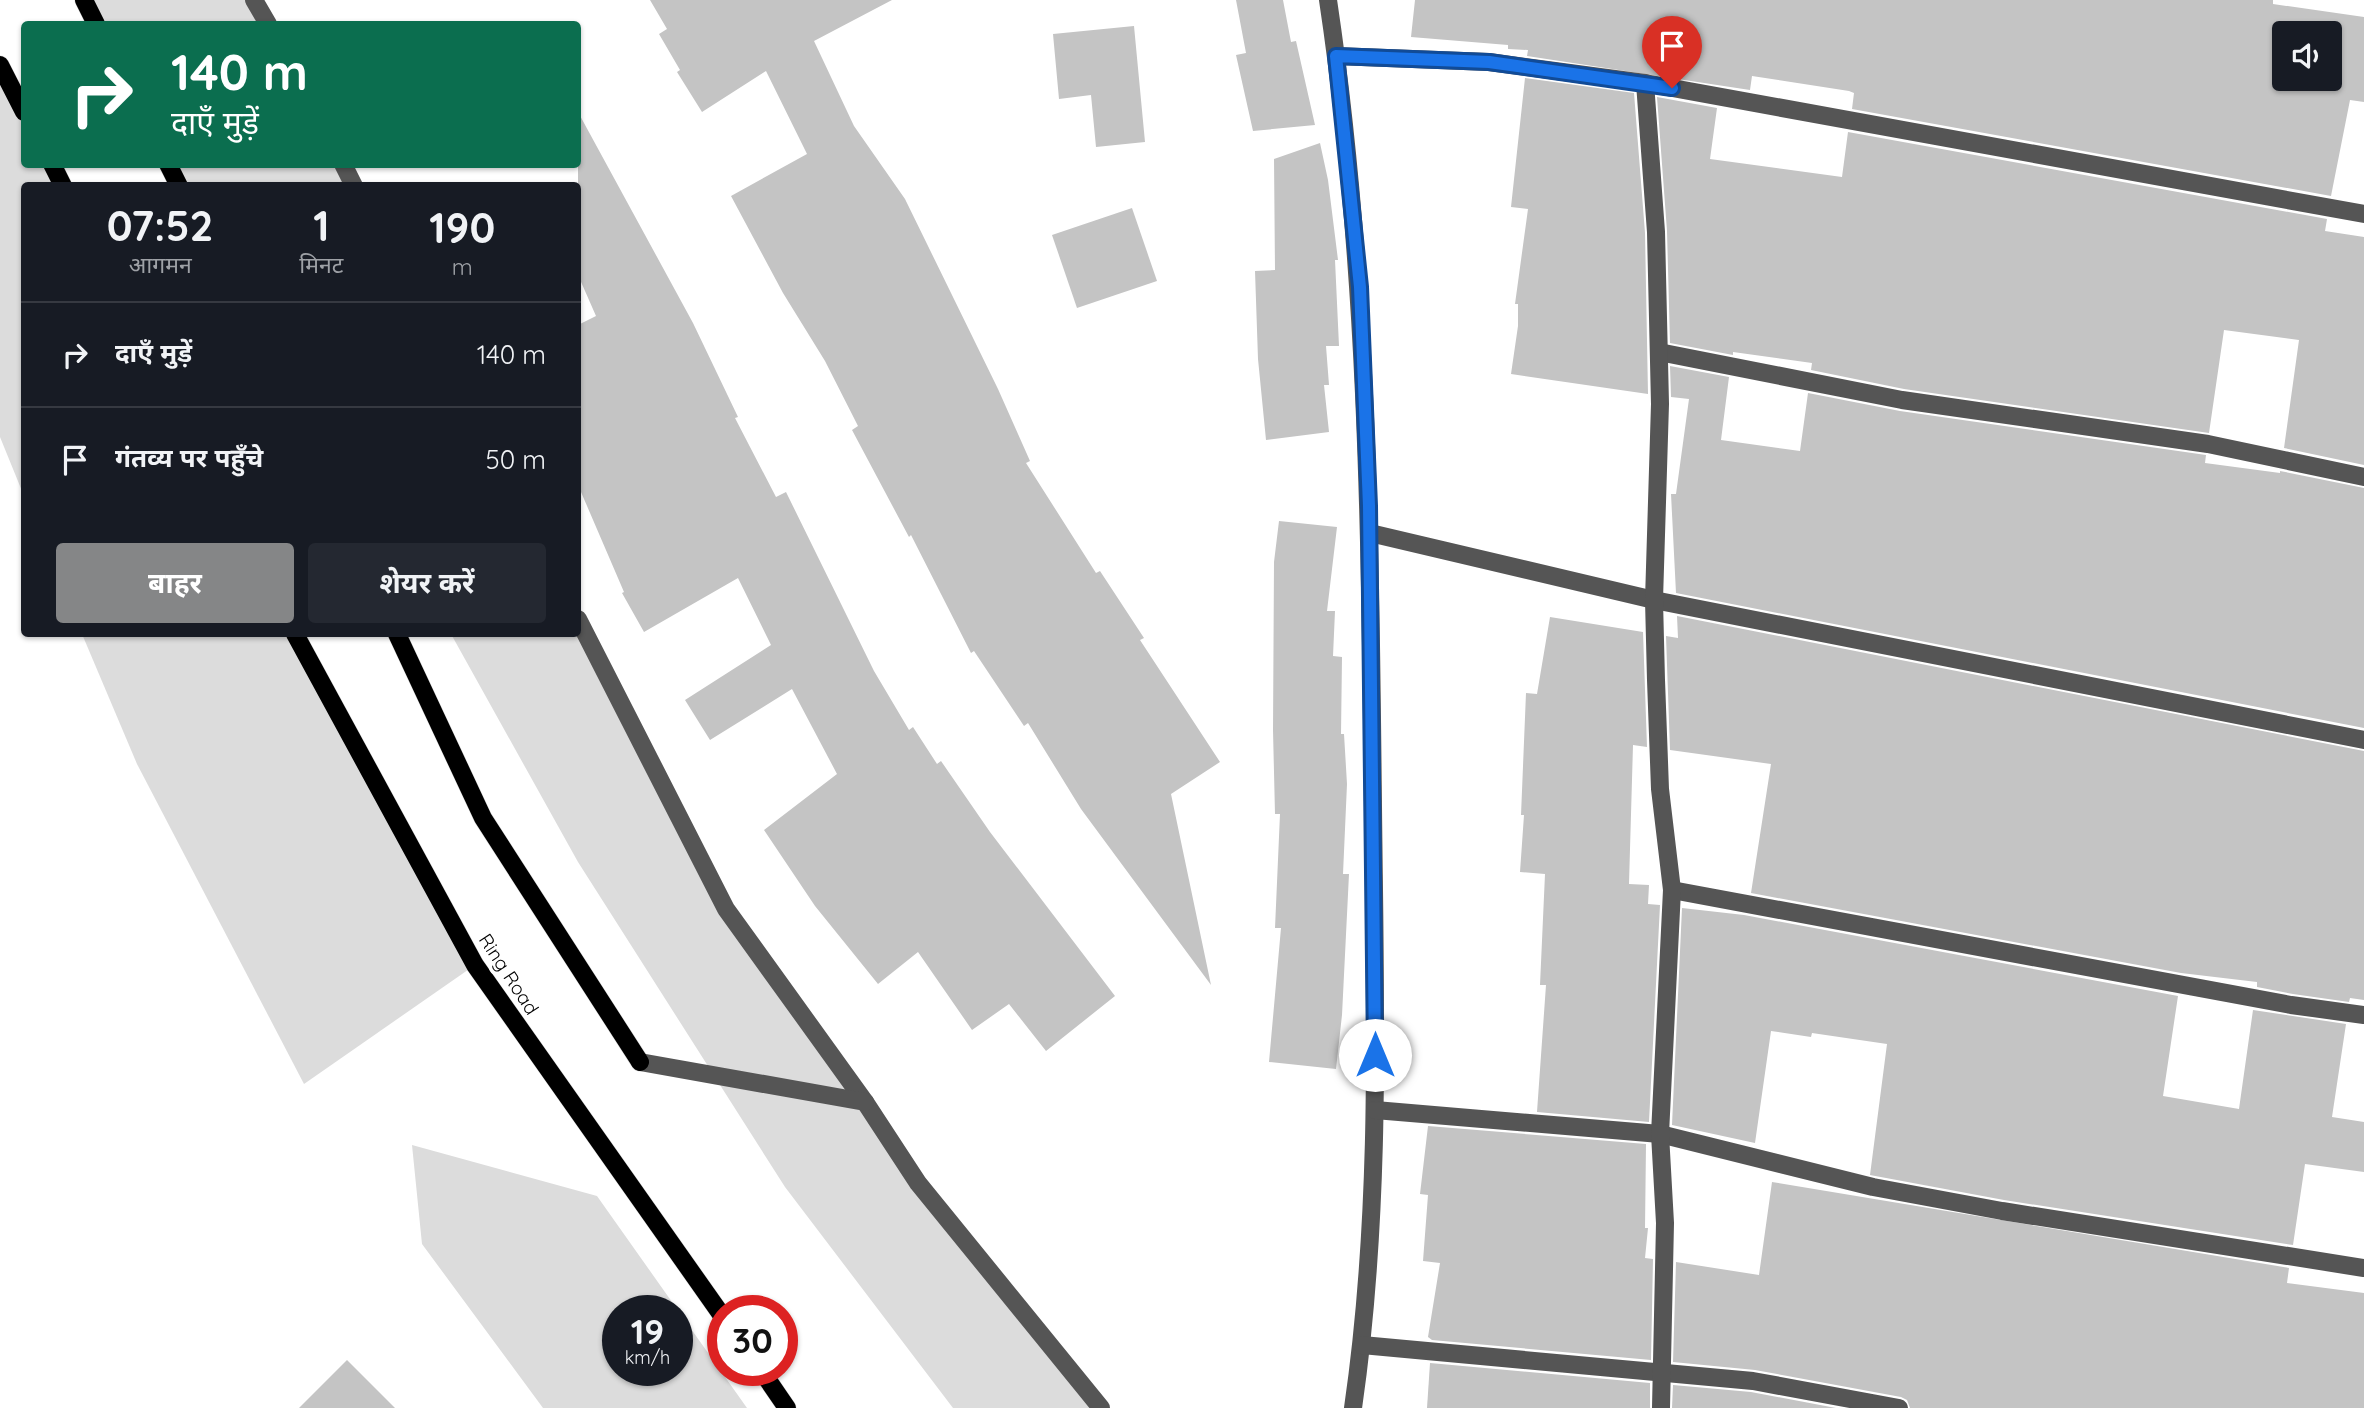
<!DOCTYPE html>
<html lang="hi">
<meta charset="utf-8">
<style>
body{margin:0;font-family:Quicksand,"Noto Sans Devanagari",sans-serif;background:#242831;color:#f1f3f6;height:100vh;display:flex;flex-direction:column;font-size:26px;white-space:nowrap}
*{box-sizing:border-box;margin:0}
p{font-size:23px;color:#9ea1a6}
.icon{flex:none;width:38px;height:38px;fill:none;stroke:currentColor;stroke-width:2;stroke-linecap:round;stroke-linejoin:round}
.map{position:relative;flex:1;overflow:hidden}
.side{position:absolute;left:21px;top:182px;width:560px;height:455px;display:flex;flex-direction:column;background:#171b24;border-radius:7px;box-shadow:0 2px 5px #0004}
.side>*{flex:none}
.top-card{position:absolute;left:21px;top:21px;width:560px;height:147px;border-radius:7px;box-shadow:0 2px 5px #0004;background:#0b6e4f;color:#fff;overflow:hidden}
.fabs{position:absolute;left:2272px;top:21px;display:grid;gap:14px}
.fabs a{display:grid;place-items:center;width:70px;height:70px;border-radius:7px;background:#171b24;box-shadow:0 2px 5px #0004;font-size:35px}
.speed{position:absolute;left:602px;top:1295px;display:flex;gap:14px;font-size:35px;font-weight:700;text-align:center}
.speed>*{display:grid;place-content:center;width:91px;height:91px;border-radius:50%;background:#171b24;box-shadow:0 2px 5px #0004;line-height:1}
.speed small{font-size:18px;font-weight:400}
.speed .limit{border:10px solid #d22;background:#fff;color:#111}
.pin{position:absolute;display:grid;place-items:center;width:60px;height:60px;color:#fff;margin:-72px -30px;border-radius:50% 50% 50% 0;rotate:-45deg;box-shadow:0 0 7px #0007}
.pin .icon{rotate:45deg}
.me{position:absolute;width:77px;margin:-38px;rotate:0deg;stroke-linejoin:round;filter:drop-shadow(0 0 5px #0008)}
.turn{display:flex;align-items:center;gap:24px;height:147px;padding:0 35px;font-size:32px}
.turn .icon{width:91px;height:91px;stroke-width:2.5}
.turn b{display:block;font-size:49px;line-height:60px}
.eta{display:flex;justify-content:space-evenly;align-items:center;height:119px;text-align:center}
.eta b{font-size:42px;font-weight:700;line-height:49px}
.cta{display:flex;gap:14px;margin-top:auto;padding:14px 35px}
.cta a{flex:1;height:80px;border-radius:7px;background:#858687;color:#fff;font-size:28px;font-weight:700;line-height:80px;text-align:center}
.cta a+a{background:#242831;color:#f1f3f6}
ul{padding:0;list-style:none}
li{display:flex;align-items:center;gap:21px;height:105px;padding:0 35px;border-top:2px solid #363941}
li div{flex:1}
li b{display:block;font-size:26px}
li em{font-style:normal}
.map>svg:first-child{display:block}
</style>
<div class="map">
<svg width="2364" height="1408" viewBox="0 0 2364 1408">
<rect width="100%" height="100%" fill="#fff"/>
<g fill="#dcdcdc" fill-rule="evenodd">
<path d="M84 0H254L268 24H96Z"/>
<path d="M0 65 24 112V164L52 165 63 185 24 186V496L0 437Z"/>
<path d="M168 165H343L354 185H179Z"/>
<path d="M82 634H295L475 965 304 1084 137 764Z"/>
<path d="M451 634H578L726 909 865 1102 1107 1408H953L785 1187 578 862Z"/>
<path d="M412 1145 597 1196 747 1408H543L422 1244ZM618 1311H677V1370H618Z"/>
</g>
<g fill="#c4c4c4" fill-rule="evenodd">
<path d="M650 0H892L814 41 854 126 905 199 998 389 1030 461 1026 463 1096 573 1100 571 1144 638 1140 640 1220 762 1171 794 1211 985 1081 809 1028 723 1024 726 974 651 971 653 911 535 909 537 852 430 858 426 825 361 783 293 731 196 807 154 766 71 702 112 677 72 680 70 659 34 667 29Z"/>
<path d="M1236 0H1283L1291 42 1296 41 1315 125 1253 131 1236 55 1246 53Z"/>
<path d="M1415 0H2273V4L2364 17V102L2350 100 2331 196 1852 109 1854 93 1849 91 1752 76 1750 90 1527 56 1528 50 1508 49V45L1411 37ZM2284 33H2329V79H2284Z"/>
<path d="M1134 26 1145 142 1096 147 1091 95 1059 99 1053 34Z"/>
<path d="M1525 78 1634 93 1645 233 1648 394 1511 374 1518 326V304H1515L1528 209 1511 207Z"/>
<path d="M1657 97 1717 108 1710 159 1842 177 1848 132 2327 219 2325 231 2364 237V465L2284 448 2299 340 2224 330 2209 433 1904 389 1811 370 1812 363 1733 352V355L1670 343 1667 231Z"/>
<path d="M578 112 693 323 738 417 735 418 776 497 786 492 874 671 909 730 913 727 937 764 941 761 990 832 1115 996 1046 1051 1009 1004 972 1030 918 952 878 984 815 906 764 830 837 774 792 689 710 740 685 700 771 645 738 578 644 632 622 593 624 592 578 485V325L596 316 578 275Z"/>
<path d="M1320 143 1328 180 1338 260H1335L1339 346H1326L1329 385H1324L1329 432 1266 440 1258 359 1255 271 1275 270 1274 159Z"/>
<path d="M1132 208 1157 281 1077 308 1052 235Z"/>
<path d="M1670 366 1729 377 1721 440 1800 451 1808 393 1900 411 2206 455 2205 463 2280 473V471L2364 488V728L1676 593 1671 494H1676L1689 399 1671 397Z"/>
<path d="M1279 521 1337 527 1327 611H1335L1333 656 1342 657 1341 734H1344L1347 784 1343 874H1349L1342 1015 1336 1069 1269 1062 1281 928H1275L1280 814H1275L1273 730 1274 562Z"/>
<path d="M1677 616 2364 751V1000L2350 998 2349 1002 2293 994 2257 987V982L2181 973 1751 893 1771 764 1670 750 1666 636 1678 638Z"/>
<path d="M1550 617 1643 632 1647 747 1633 745 1629 884 1649 885 1648 904 1660 905 1649 1122 1537 1112 1546 985H1540L1545 874 1520 872 1524 815H1521L1526 693 1537 694Z"/>
<path d="M1682 908 1744 915 2178 996 2163 1096 2239 1109 2253 1010 2346 1024 2332 1117 2364 1122V1172L2305 1164 2293 1245 2004 1200 1870 1175 1887 1044 1812 1033 1811 1037 1771 1031 1755 1143 1672 1125Z"/>
<path d="M1428 1126 1646 1144 1645 1228H1648L1645 1258 1653 1259 1651 1360 1432 1340 1428 1337 1440 1263 1423 1261 1428 1195 1420 1194Z"/>
<path d="M1772 1182 2289 1268 2287 1283 2364 1293V1408H1910L1907 1400 1901 1397 1755 1370 1673 1362 1676 1262 1759 1275Z"/>
<path d="M347 1360 395 1408H299Z"/>
<path d="M1430 1363 1650 1383V1408H1427Z"/>
<path d="M1673 1385 1751 1392 1836 1408H1672Z"/>
</g>
<g fill="none" stroke-linecap="round" stroke-linejoin="round">
<defs>
<g id="major">
<path d="M84 0 96 24"/>
<path d="M0 65 24 112"/>
<path d="M52 164 63 186"/>
<path d="M168 164 179 186"/>
<path d="M295 634 475 965 723 1317"/>
<path d="M397 634 483 818 640 1062"/>
<path d="M761 1370 787 1408"/>
</g>
</defs>
<use href="#major" stroke="#dbdbdb" stroke-width="19"/>
<g stroke="#555" stroke-width="18">
<path d="M254 0 268 24"/>
<path d="M1328 0C1368 267 1370 537 1373 806 1375 1007 1382 1209 1353 1408"/>
<path d="M1336 56 1489 62 1645 83"/>
<path d="M343 164 354 186"/>
<path d="M1659 352 1902 400 2208 444 2364 477"/>
<path d="M1370 533 1654 600 2364 740"/>
<path d="M578 619 726 909 865 1102 918 1183 1101 1408"/>
<path d="M1672 890 2291 1005 2364 1015"/>
<path d="M640 1062 865 1102"/>
<path d="M1375 1110 1660 1134 1873 1187 2002 1211 2364 1268"/>
<path d="M1362 1345 1753 1381 1899 1408"/>
<path d="M1661 1408 1665 1223 1660 1134 1672 890 1660 789 1656 680 1654 600 1660 404 1656 232 1645 83 2364 214"/>
</g>
<use href="#major" stroke="#000" stroke-width="18"/>
</g>
<g fill="none" stroke-linecap="round" stroke-linejoin="round">
<defs>
<path id="route" d="M1375 1055 1369 506 1360 287 1336 56 1489 62 1672 88"/>
</defs>
<use href="#route" stroke="#114b97" stroke-width="18"/>
<use href="#route" stroke="#1a73e8" stroke-width="12"/>
</g>
<g text-anchor="middle" dominant-baseline="central" stroke-width="7" stroke-linejoin="round" paint-order="stroke">
<g font-size="19" fill="#000" stroke="#fff">
<text transform="translate(509 974) rotate(57)">Ring Road</text>
</g>
</g>
</svg>
<div class="fabs">
<a><svg class="icon" aria-label="sound" viewBox="0 0 24 24"><path d="M4 9h4l5-4v14l-5-4H4zM17 9q2 3 0 6"/></svg></a>
</div>
<div class="speed"><div>19<small>km/h</small></div><div class="limit">30</div></div>
<div class="pin" style="left:1672px;top:88px;background:#d93025"><svg class="icon" aria-label="arrive" viewBox="0 0 24 24"><path d="M6 21V4h12l-3 4 3 4H6"/></svg></div>
<svg class="me" style="left:1375px;top:1055px" viewBox="-20 -20 40 40"><circle r="19" fill="#fff"/><path d="M0-13L10 11 0 6-10 11z" fill="#1a73e8"/></svg>
<div class="top-card">
<div class="turn"><svg class="icon" aria-label="right" viewBox="0 0 24 24"><path d="M7 20v-9h11M14 6l5 5-5 5"/></svg><div><b>140 m</b>दाएँ मुड़ें</div></div>
</div>
<section class="side">
<div class="eta">
<div><b>07:52</b><p>आगमन</p></div>
<div><b>1</b><p>मिनट</p></div>
<div><b>190</b><p>m</p></div>
</div>
<ul>
<li><svg class="icon" aria-label="right" viewBox="0 0 24 24"><path d="M7 20v-9h11M14 6l5 5-5 5"/></svg><div><b>दाएँ मुड़ें</b></div><em>140 m</em></li>
<li><svg class="icon" aria-label="arrive" viewBox="0 0 24 24"><path d="M6 21V4h12l-3 4 3 4H6"/></svg><div><b>गंतव्य पर पहुँचे</b></div><em>50 m</em></li>
</ul>
<div class="cta"><a>बाहर</a><a>शेयर करें</a></div>
</section>
</div>
